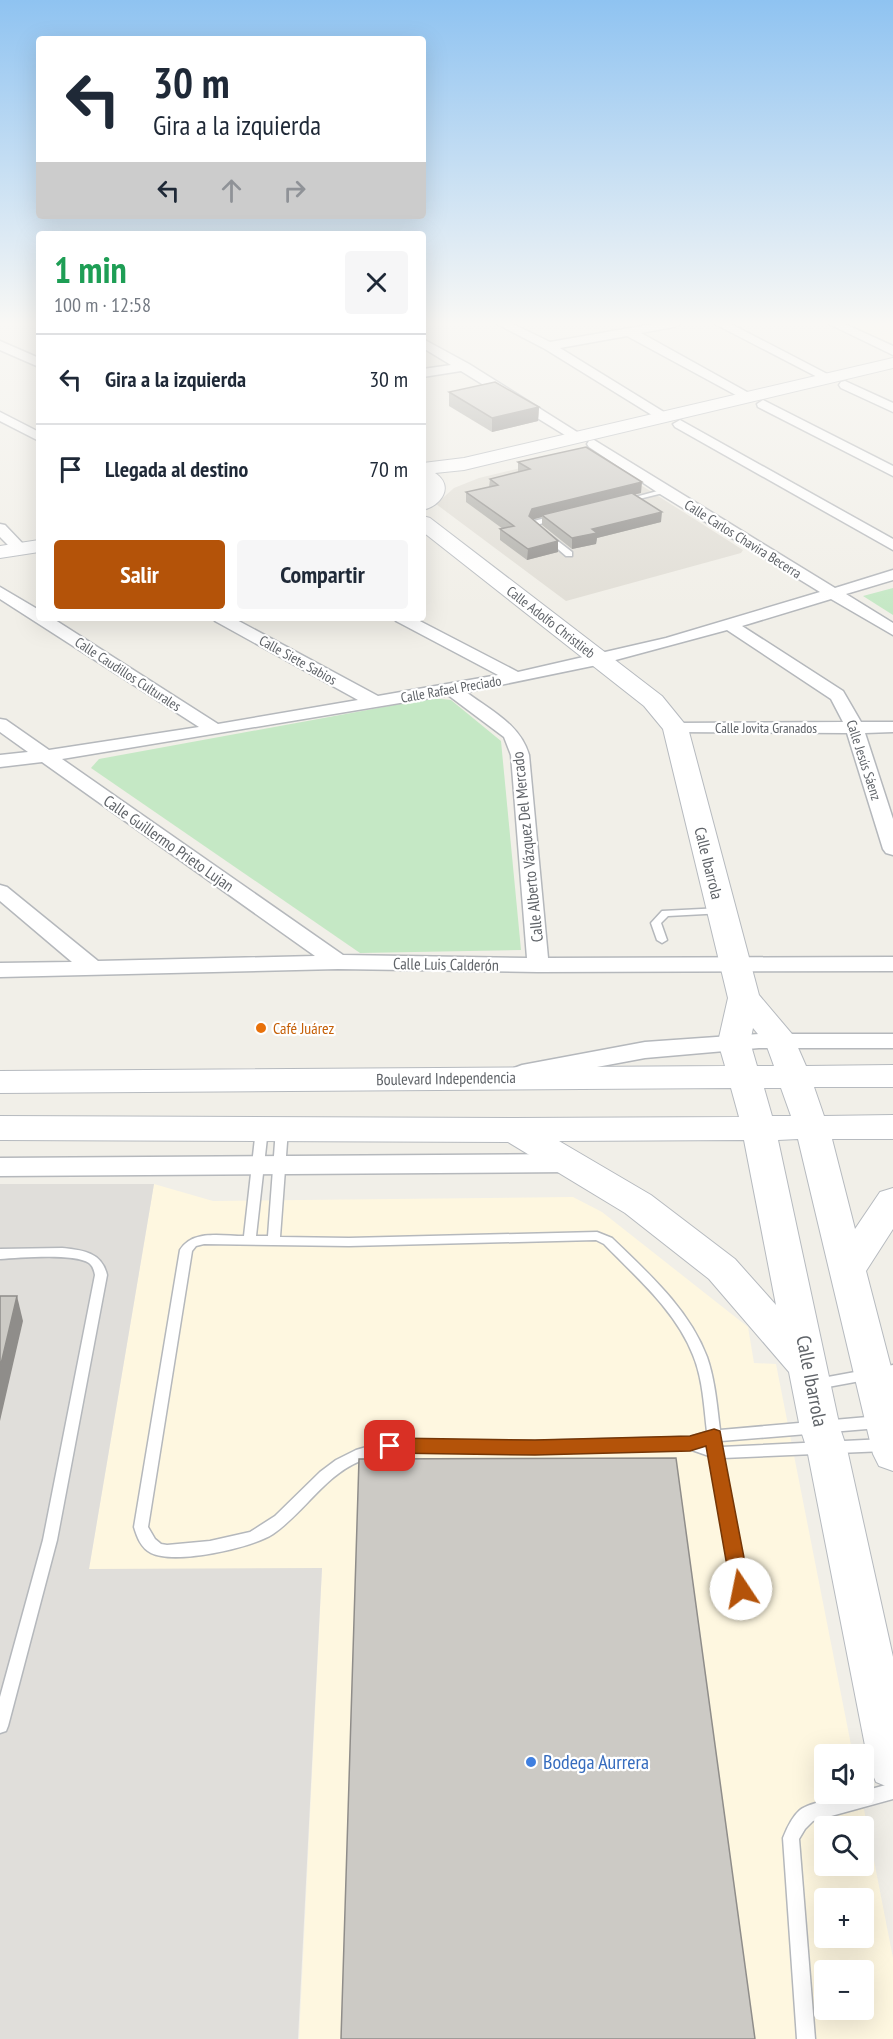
<!DOCTYPE html>
<html lang="es">
<meta charset="utf-8">
<style>
body{margin:0;font-family:"PT Sans Narrow",sans-serif;background:#f6f6f7;color:#1f2937;height:100vh;display:flex;flex-direction:column;font-size:22px;white-space:nowrap}
*{box-sizing:border-box;margin:0}
p{font-size:20px;color:#747a83}
.icon{flex:none;width:33px;height:33px;fill:none;stroke:currentColor;stroke-width:2;stroke-linecap:round;stroke-linejoin:round}
.map{position:relative;flex:1;overflow:hidden}
.panel{position:absolute;left:36px;top:231px;width:390px;height:390px;display:flex;flex-direction:column;background:#fff;border-radius:6px;box-shadow:0 6px 24px #0002}
.panel>*{flex:none}
.top-card{position:absolute;left:36px;top:36px;width:390px;height:183px;border-radius:6px;box-shadow:0 6px 24px #0002;background:#fff;color:#1f2937;overflow:hidden}
.buttons{position:absolute;left:814px;top:1744px;display:grid;gap:12px}
.buttons a{display:grid;place-items:center;width:60px;height:60px;border-radius:6px;background:#fff;box-shadow:0 6px 24px #0002;font-size:30px}
.pin{position:absolute;display:grid;place-items:center;width:51px;height:51px;color:#fff;margin:-26px;border-radius:12px;box-shadow:0 3px 9px #0006}
.me{position:absolute;width:66px;margin:-33px;rotate:349deg;stroke-linejoin:round;filter:drop-shadow(0 0 4px #0008)}
.turn{display:flex;align-items:center;gap:21px;height:126px;padding:0 18px;font-size:27px}
.turn .icon{width:78px;height:78px;stroke-width:2.5}
.turn b{display:block;font-size:42px;line-height:51px}
.lanes{display:flex;align-items:center;height:57px;padding:0 18px;background:#0003;justify-content:center;gap:30px;direction:ltr}
.lanes .off{opacity:.35}
.round{display:grid;place-items:center;flex:none;width:63px;height:63px;border-radius:6px;background:#f6f6f7}
.overview{display:flex;align-items:center;justify-content:space-between;height:102px;padding:0 18px}
h1{font-size:36px;font-weight:700;line-height:45px;color:#1e9e55}
.cta{display:flex;gap:12px;margin-top:auto;padding:12px 18px}
.cta a{flex:1;height:69px;border-radius:6px;background:#b45309;color:#fff;font-size:24px;font-weight:700;line-height:69px;text-align:center}
.cta a+a{background:#f6f6f7;color:#1f2937}
ul{padding:0;list-style:none}
li{display:flex;align-items:center;gap:18px;height:90px;padding:0 18px;border-top:2px solid #e0e1e3}
li div{flex:1}
li b{display:block;font-size:22px}
li em{font-style:normal}
.map>svg:first-child{display:block}
</style>
<div class="map">
<svg width="893" height="2039" viewBox="0 0 893 2039">
<rect width="100%" height="100%" fill="#f1efe8"/>
<g fill="#fef7e0" fill-rule="evenodd">
<path d="M843 324H893V346Z"/>
<path d="M154 1184 213 1201 573 1197 602 1212 748 1327 754 1363 776 1364 853 1755H825V1794H861L893 1958V2039H299L322 1569H89ZM825 1827H864V1866H825ZM825 1899H864V1938H825ZM825 1971H864V2010H825Z"/>
</g>
<path fill="#e0deda" d="M0 1184H154L89 1569 322 1568 298 2039H0Z"/>
<path fill="#e1ded6" d="M584 453 592 454 743 550 741 553 566 601 436 504 454 488 479 478Z"/>
<g fill="#c5e8c5">
<path d="M893 588V615L863 596Z"/>
<path d="M433 698 451 700 501 741 521 950 360 953 91 768 99 759Z"/>
</g>
<g fill="none" stroke-linecap="round" stroke-linejoin="round">
<defs>
<g id="lane">
<path d="M665 489 668 491 667 492 627 502 624 500Z"/>
<path d="M556 515 559 517 558 518 537 525 572 552V556H566L530 525 534 521Z"/>
<path d="M721 908 724 909 726 911 724 913 668 916 661 923 667 940 662 943 657 940 651 923 662 911Z"/>
<path d="M262 1125 266 1126 268 1129 256 1236H268L276 1129 278 1126H286L288 1129 280 1237 349 1238 597 1232 612 1238C648 1273 689 1309 707 1357 715 1380 717 1406 720 1430L879 1416 884 1418 886 1422 884 1426 879 1428 721 1441V1447L885 1439 890 1441 892 1445 890 1449 885 1451 723 1458 748 1589 746 1594 741 1596 736 1594 734 1589 709 1456 689 1449C638 1450 587 1452 535 1453 503 1453 472 1452 440 1452 412 1452 385 1449 360 1461 324 1476 305 1512 273 1534 252 1548 175 1565 151 1553 141 1548 137 1537 134 1527L180 1250C193 1229 222 1236 244 1236L256 1129 258 1126ZM596 1240 604 1244C636 1277 676 1311 693 1355 703 1379 704 1407 707 1432L690 1437 535 1441 390 1440 356 1450 336 1460 320 1472 275 1516 250 1532 210 1541 167 1545 161 1544 155 1539 148 1527 192 1251 196 1246 204 1244 349 1246Z"/>
<path d="M62 1248C82 1250 102 1252 107 1275L57 1540 8 1726 6 1731 0 1733V1697L43 1540 95 1275C94 1270 93 1266 89 1263 74 1253 19 1258 0 1259V1249Z"/>
<path d="M893 1365V1375L817 1389 812 1388 810 1384 812 1380 817 1379Z"/>
<path d="M893 1783V1799L813 1821 805 1829 799 1839 815 2039H797L783 1838C787 1828 792 1817 800 1810 810 1802 851 1794 864 1794V1791Z"/>
</g>
<g id="street">
<path d="M497 324H513L550 342 653 324H680L674 327 641 333 756 397 750 401 745 400 627 336 560 348 672 417 665 421 660 420 545 349Z"/>
<path d="M715 324H731L835 378 829 382 825 381Z"/>
<path d="M829 324H845L893 346V355Z"/>
<path d="M423 339 469 364 585 437 578 441 573 440 461 371 423 377V369L451 365 423 348Z"/>
<path d="M0 341 39 358V367L0 350Z"/>
<path d="M845 381 893 403V412L841 388 839 385 841 382Z"/>
<path d="M763 400 893 466V476L758 407 757 404Z"/>
<path d="M0 412 39 432V441L0 421Z"/>
<path d="M680 420 893 539V550L675 427 673 424Z"/>
<path d="M594 440 835 588 893 570V580L846 594 893 623V635L831 599 742 626 843 691 861 722H893V732L865 733 893 819V855L886 853 883 849 847 733 669 732 666 728 669 724 675 723 843 722 831 699 727 630 597 665 466 692C490 710 520 724 529 755L548 958 893 957V971L538 972 338 969 0 977V963L72 962 0 901V885L7 887 98 961 315 956 42 762 0 767V755L28 752 0 732V719L6 720 49 750 199 727 0 599V587L39 610V618H52L218 724 358 700 215 621 213 618H233L378 696 498 675 396 621 394 618H414L518 672 666 638 820 592 660 494 589 447 587 444 589 441ZM448 695 504 737 511 755 527 958 343 955 62 759Z"/>
<path d="M0 524 5 525 25 546 28 549 25 552H15L0 537Z"/>
<path d="M759 1034H893V1048H759L645 1058 522 1081 514 1078 510 1073 514 1068 522 1065 645 1042Z"/>
<path d="M569 1154 578 1157 581 1163 578 1169 569 1172 0 1176V1158Z"/>
</g>
<g id="secondary">
<path d="M893 358V368L464 470 435 473C455 486 441 506 423 510V494L426 488 423 483V463L464 458Z"/>
<path d="M423 516 430 518 662 696 688 728 759 995 792 1034 806 1066 893 1065V1087H814L824 1116 893 1115V1139H832L855 1229 880 1192 893 1188V1229L866 1271 893 1375V1471L879 1466 873 1454 798 1139 778 1140 840 1428 847 1449 893 1657V1789L876 1782 869 1766 807 1449 800 1428 789 1372 709 1279 625 1213 508 1142 0 1140V1116L513 1118 739 1117 731 1088 0 1093V1071L725 1066 718 1042 728 998 663 729 644 706 423 532ZM753 1028 766 1044 774 1066H757L750 1042ZM764 1088H781L791 1116H772ZM744 1140 776 1305 735 1259 651 1195 559 1141Z"/>
<path d="M39 540V552L0 558V546Z"/>
</g>
</defs>
<use href="#lane" stroke="#b5b8bc" stroke-width="3"/>
<use href="#street" stroke="#b5b8bc" stroke-width="3"/>
<use href="#secondary" stroke="#b6babf" stroke-width="2"/>
<use href="#lane" fill="#fff" fill-rule="evenodd"/>
<use href="#street" fill="#fff" fill-rule="evenodd"/>
<use href="#secondary" fill="#fff" fill-rule="evenodd"/>
</g>
<g fill="#afaea9">
<path d="M449 392 539 407 538 421 492 432 449 406Z"/>
<path d="M518 462 641 493 635 494 661 522 597 538 596 544 572 549 542 525V517L533 519 558 541V552L527 560 500 540V529H503L466 502V492L489 487 490 479 518 472Z"/>
</g>
<g fill="#8f8d8a">
<path d="M539 407 538 421 492 432V418Z"/>
<path d="M642 482 641 493 545 517 542 515V517L531 520 529 516 532 509Z"/>
<path d="M662 512 661 522 597 538 596 544 572 549V538L592 529Z"/>
<path d="M558 541V552L527 560 528 549Z"/>
<path d="M17 1296 23 1321 0 1421V1368Z"/>
</g>
<g fill="#cccac5" stroke="#8f8d8a" stroke-width="1.5">
<path d="M495 382 539 407 492 418 449 392Z"/>
<path d="M586 447 642 482 532 509 529 516 558 541 528 549 500 529 514 526 466 492 498 485 490 479 530 469 518 462Z"/>
<path d="M632 493 662 512 592 529 597 533 572 538 542 515Z"/>
<path d="M0 1296H17L0 1368Z"/>
<path d="M676 1458 755 2039H341L359 1459Z"/>
</g>
<linearGradient id="sky" x2="0" y2="1"><stop stop-color="#8fc3f1"/><stop offset="0.53" stop-color="#f9f8f5"/><stop offset="1" stop-color="#f9f8f5" stop-opacity="0"/></linearGradient>
<rect width="893" height="610" fill="url(#sky)"/>
<path fill="#b45309" stroke="#753606" stroke-width="1.5" d="M714 1429 720 1431 724 1453 750 1589 747 1595 741 1597 734 1595 731 1589 706 1446 690 1451 535 1455 390 1453 383 1451 381 1446 383 1440 390 1438 535 1440 690 1436Z"/>
<circle fill="#e8710a" stroke="#fff" stroke-width="2" cx="261" cy="1028" r="6"/>
<circle fill="#3f7fe0" stroke="#fff" stroke-width="2" cx="531" cy="1762" r="6"/>
<g text-anchor="middle" dominant-baseline="central" stroke-width="4.5" stroke-linejoin="round" paint-order="stroke">
<g font-size="14" fill="#5f6368" stroke="#fff">
<text transform="translate(743 539) rotate(32)">Calle Carlos Chavira Becerra</text>
<text transform="translate(551 622) rotate(38)">Calle Adolfo Christlieb</text>
<text transform="translate(298 660) rotate(29)">Calle Siete Sabios</text>
<text transform="translate(128 674) rotate(33)">Calle Caudillos Culturales</text>
<text transform="translate(451 689) rotate(-10)">Calle Rafael Preciado</text>
<text x="766" y="728">Calle Jovita Granados</text>
<text transform="translate(864 760) rotate(72)">Calle Jesús Sáenz</text>
</g>
<g font-size="16" fill="#5f6368" stroke="#fff">
<text transform="translate(169 843) rotate(35)">Calle Guillermo Prieto Lujan</text>
<text transform="translate(527 847) rotate(-96)">Calle Alberto Vázquez Del Mercado</text>
<text transform="translate(709 863) rotate(76)">Calle Ibarrola</text>
<text transform="translate(446 964) rotate(1)">Calle Luis Calderón</text>
<text transform="translate(446 1078) rotate(-1)">Boulevard Independencia</text>
</g>
<g font-size="16" fill="#c56008" stroke="#fff" text-anchor="start">
<text x="273" y="1028">Café Juárez</text>
</g>
<g font-size="20" fill="#5f6368" stroke="#fff">
<text transform="translate(812 1381) rotate(79)">Calle Ibarrola</text>
</g>
<g font-size="20" fill="#366cbe" stroke="#fff" text-anchor="start">
<text x="543" y="1762">Bodega Aurrera</text>
</g>
</g>
</svg>
<div class="buttons">
<a><svg class="icon" aria-label="sound" viewBox="0 0 24 24"><path d="M4 9h4l5-4v14l-5-4H4zM17 9q2 3 0 6"/></svg></a>
<a><svg class="icon" aria-label="search" viewBox="0 0 24 24"><circle cx="10" cy="10" r="6"/><path d="M15 15l6 6"/></svg></a>
<a>+</a>
<a>−</a>
</div>
<div class="pin" style="left:390px;top:1446px;background:#d93025"><svg class="icon" aria-label="arrive" viewBox="0 0 24 24"><path d="M6 21V4h12l-3 4 3 4H6"/></svg></div>
<svg class="me" style="left:741px;top:1589px" viewBox="-20 -20 40 40"><circle r="19" fill="#fff"/><path d="M0-13L10 11 0 6-10 11z" fill="#b45309"/></svg>
<div class="top-card">
<div class="turn"><svg class="icon" aria-label="left" viewBox="0 0 24 24"><path d="M17 20v-9H6M10 6l-5 5 5 5"/></svg><div><b>30 m</b>Gira a la izquierda</div></div>
<div class="lanes"><svg class="icon" aria-label="left" viewBox="0 0 24 24"><path d="M17 20v-9H6M10 6l-5 5 5 5"/></svg><svg class="icon off" aria-label="ahead" viewBox="0 0 24 24"><path d="M12 20V5M6 11l6-6 6 6"/></svg><svg class="icon off" aria-label="right" viewBox="0 0 24 24"><path d="M7 20v-9h11M14 6l5 5-5 5"/></svg></div>
</div>
<section class="panel">
<div class="overview"><div><h1>1 min</h1><p>100 m · 12:58</p></div><a class="round"><svg class="icon" aria-label="close" viewBox="0 0 24 24"><path d="M6 6l12 12M18 6L6 18"/></svg></a></div>
<ul>
<li><svg class="icon" aria-label="left" viewBox="0 0 24 24"><path d="M17 20v-9H6M10 6l-5 5 5 5"/></svg><div><b>Gira a la izquierda</b></div><em>30 m</em></li>
<li><svg class="icon" aria-label="arrive" viewBox="0 0 24 24"><path d="M6 21V4h12l-3 4 3 4H6"/></svg><div><b>Llegada al destino</b></div><em>70 m</em></li>
</ul>
<div class="cta"><a>Salir</a><a>Compartir</a></div>
</section>
</div>
